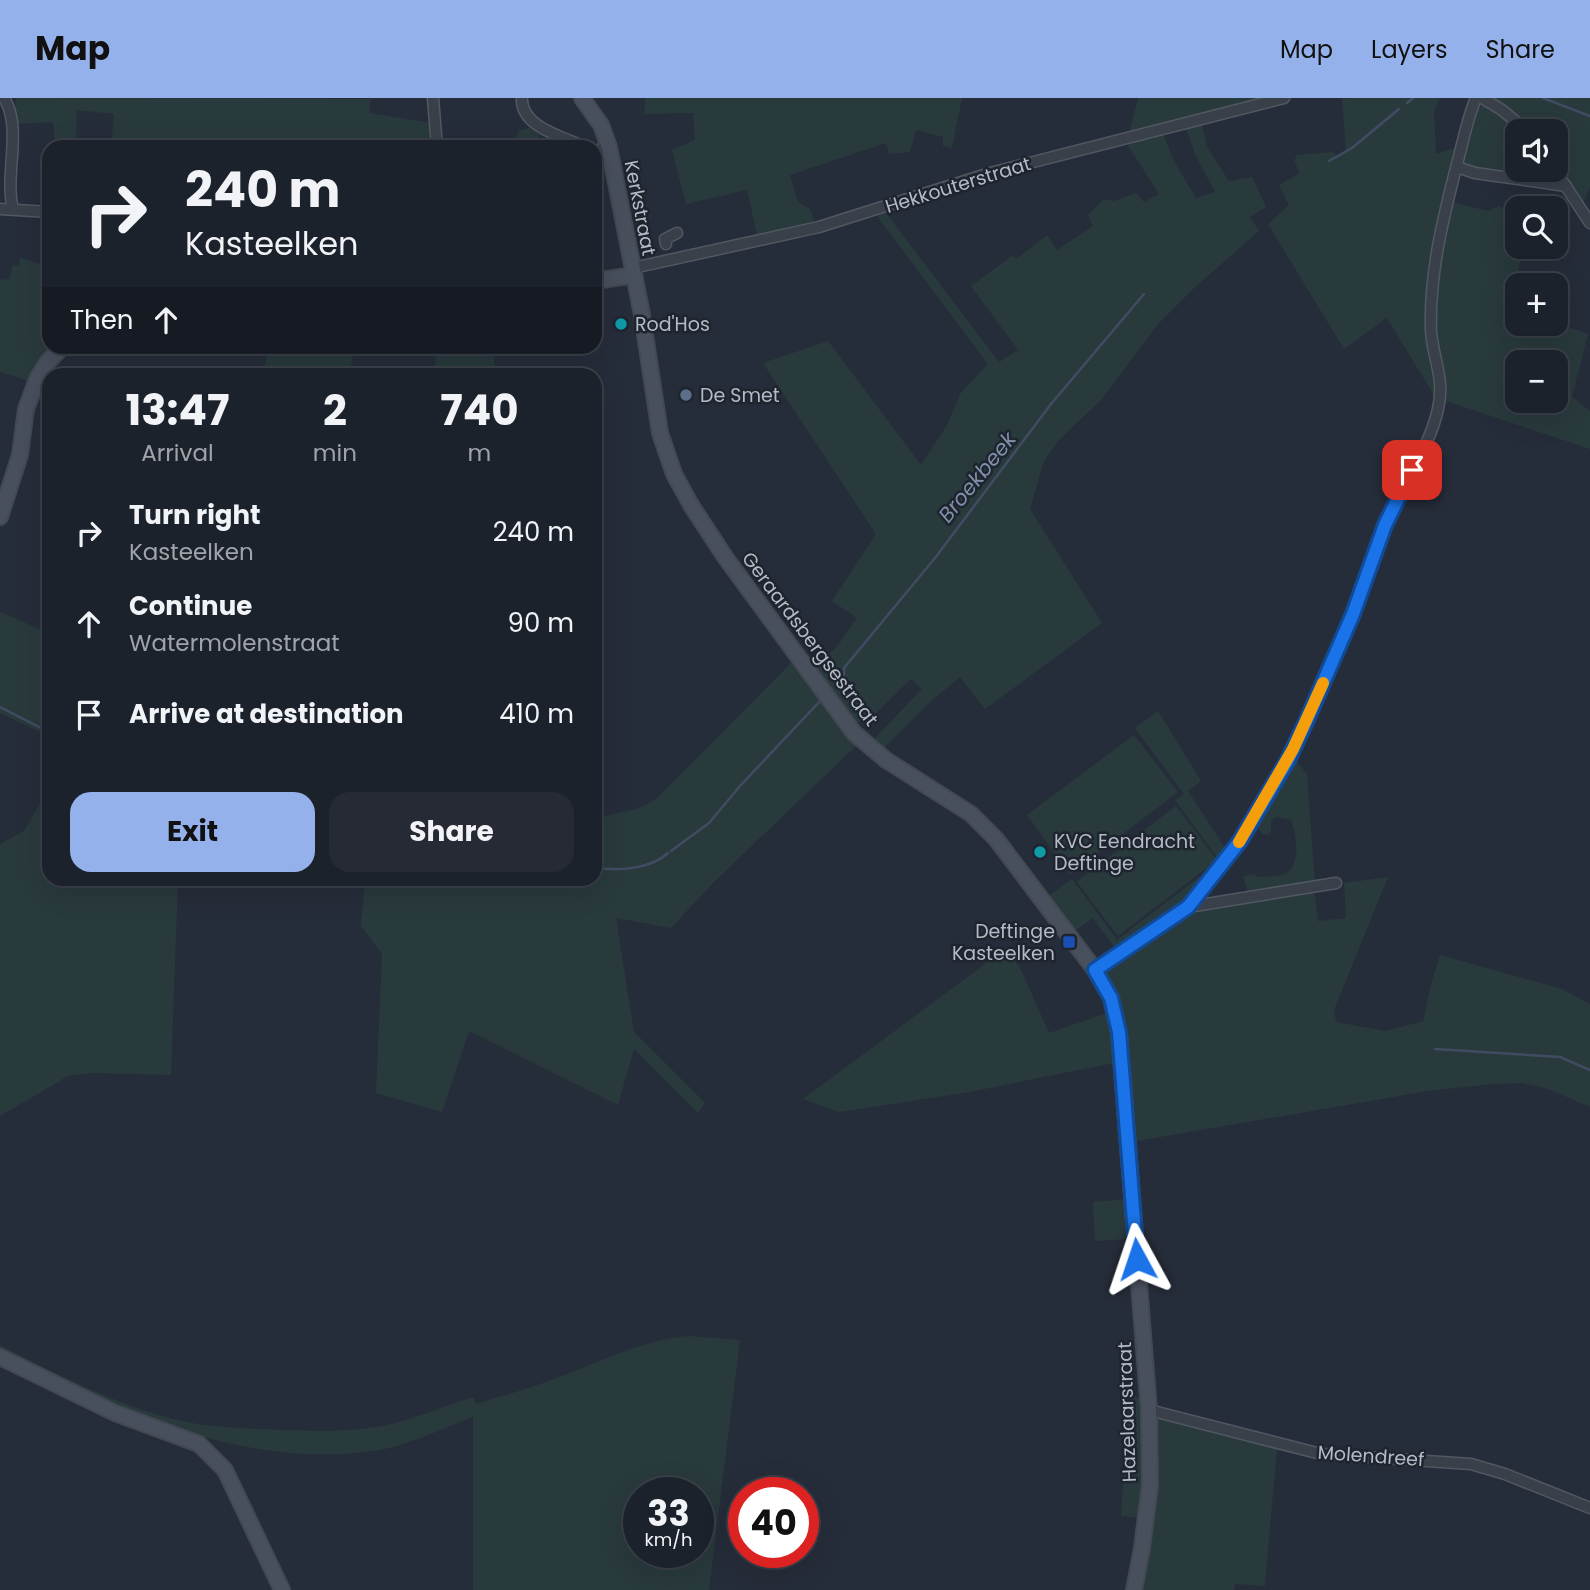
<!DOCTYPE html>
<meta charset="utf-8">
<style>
body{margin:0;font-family:Poppins,sans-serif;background:#252a34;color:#f1f3f6;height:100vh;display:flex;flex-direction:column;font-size:26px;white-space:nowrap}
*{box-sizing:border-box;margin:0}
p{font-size:23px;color:#a0a4a9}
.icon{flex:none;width:38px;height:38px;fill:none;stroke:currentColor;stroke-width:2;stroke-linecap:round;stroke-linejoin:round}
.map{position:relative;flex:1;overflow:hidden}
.sheet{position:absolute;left:42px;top:270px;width:560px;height:518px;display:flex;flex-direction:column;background:#1c222c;border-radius:21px;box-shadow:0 7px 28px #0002,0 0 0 2px #3a3f48}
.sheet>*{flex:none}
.hud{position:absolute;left:42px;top:42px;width:560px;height:214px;border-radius:21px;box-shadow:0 7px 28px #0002,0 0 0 2px #3a3f48;background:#1c222c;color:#f1f3f6;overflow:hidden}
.buttons{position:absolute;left:1505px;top:21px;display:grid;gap:14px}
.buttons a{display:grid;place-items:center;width:63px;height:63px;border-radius:14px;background:#1c222c;box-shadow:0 7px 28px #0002,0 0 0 2px #3a3f48;font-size:35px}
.speed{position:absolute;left:623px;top:1379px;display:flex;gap:14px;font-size:35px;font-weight:700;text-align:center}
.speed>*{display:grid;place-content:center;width:91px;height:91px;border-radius:50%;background:#1c222c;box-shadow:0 7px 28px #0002,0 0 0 2px #3a3f48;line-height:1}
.speed small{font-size:18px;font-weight:400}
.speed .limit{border:10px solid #d22;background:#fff;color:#111}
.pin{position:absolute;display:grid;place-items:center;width:60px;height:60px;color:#fff;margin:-30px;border-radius:14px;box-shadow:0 4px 10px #0006}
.me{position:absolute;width:77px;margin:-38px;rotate:355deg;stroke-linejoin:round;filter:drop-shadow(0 0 5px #0008)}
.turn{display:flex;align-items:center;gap:24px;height:147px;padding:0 28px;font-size:32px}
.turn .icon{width:91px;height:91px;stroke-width:2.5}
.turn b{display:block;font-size:49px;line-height:60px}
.then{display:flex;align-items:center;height:66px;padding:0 28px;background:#0003;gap:14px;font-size:26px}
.eta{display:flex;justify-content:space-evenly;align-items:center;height:119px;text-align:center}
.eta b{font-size:42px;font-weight:700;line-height:49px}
.action{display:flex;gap:14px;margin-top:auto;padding:14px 28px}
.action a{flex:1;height:80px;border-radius:21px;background:#95b1eb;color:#111;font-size:28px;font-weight:700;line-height:80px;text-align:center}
.action a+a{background:#252a34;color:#f1f3f6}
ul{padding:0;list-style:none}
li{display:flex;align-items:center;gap:21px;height:91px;padding:0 28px}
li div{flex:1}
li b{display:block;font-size:26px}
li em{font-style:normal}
header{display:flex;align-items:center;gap:42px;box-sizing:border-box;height:98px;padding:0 35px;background:#95b1eb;color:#111}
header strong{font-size:33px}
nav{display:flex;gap:38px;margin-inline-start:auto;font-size:24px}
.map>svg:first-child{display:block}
</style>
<header>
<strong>Map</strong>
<nav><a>Map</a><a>Layers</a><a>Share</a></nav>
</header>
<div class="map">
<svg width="1590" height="1492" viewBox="0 0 1590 1492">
<rect width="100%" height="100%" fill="#262d3a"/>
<g fill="#293a3c" fill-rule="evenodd">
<path d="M17 0 371 1 369 15 431 25 434 49H367V45L287 42 286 49H111L114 16 77 12 76 43 55 44 53 24 14 26V11Z"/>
<path d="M646 0H962L952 50 943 48V39L916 32 910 54 889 56 886 45 790 77 798 104 810 111 815 125 757 136 747 92 686 106 672 52 695 42 693 15 644 16Z"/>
<path d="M1138 0H1266L1130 33Z"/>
<path d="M1353 0H1440L1434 14 1436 56 1458 49 1443 102 1431 168 1440 170 1443 142 1451 104 1488 113 1499 108 1515 120 1517 119V149H1524L1512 197 1517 199V226L1556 225 1588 236 1572 299 1590 313V351L1446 303V298L1435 299 1387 220 1344 251 1268 126 1289 107 1279 87 1300 75 1294 63 1297 57 1333 54 1336 58 1346 53 1342 1ZM1517 264H1556V303H1517Z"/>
<path d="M1492 0H1590V89L1583 105 1556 65V33H1532L1514 16Z"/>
<path d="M1484 7 1495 12 1520 33H1517V72H1551L1553 76 1550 81 1466 69 1462 61 1477 9Z"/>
<path d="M1202 26 1207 49 1229 83 1252 79 1266 109 1250 119 1259 133 1193 191 1159 225 1102 301 1059 342 1044 363 1030 411 1102 525 985 611 960 579 930 604 884 650 873 642 922 591 911 581 875 616 871 612 857 626 814 569 836 550 857 520 832 503 876 436 763 265 828 243 921 367 947 327 960 296 988 266 877 118 886 115 999 264 1018 252 971 188 1012 158 1016 161 1047 137 1057 152 1093 128 1088 117 1104 101 1114 103 1136 95 1144 104 1159 96 1127 46 1163 36 1175 65 1196 100 1215 94 1195 56 1186 30Z"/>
<path d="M529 30 540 35 536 49H515L518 33Z"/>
<path d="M20 160 49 168V248L58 249 29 283 0 274V181L9 182 13 167 19 168Z"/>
<path d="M270 249H354L350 276H262Z"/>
<path d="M437 249H453V255L493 252 496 276H434Z"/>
<path d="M0 514 49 535V638L0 615Z"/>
<path d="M792 564 857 647 714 784 671 830 616 820 634 934 705 1005 698 1015 634 951 618 1007 469 933 442 1014 376 995 382 856 361 828 365 781 595 780V720L637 711 655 702Z"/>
<path d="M1158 613 1201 683 1188 693 1227 753 1184 807 1117 853 1093 820 1073 834 1047 799 1072 781 1117 842 1220 763 1175 702 1184 696 1135 630Z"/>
<path d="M1134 637 1178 694 1070 776 1027 717Z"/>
<path d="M1291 663 1297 664 1307 676 1315 784 1248 795 1243 778 1254 776 1258 779C1266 778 1279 779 1286 775 1302 767 1296 735 1291 722L1276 719 1271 722V734L1267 737 1262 736 1255 726Z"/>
<path d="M49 689V780L178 781 171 977 93 975 68 978 0 1018V746L24 733Z"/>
<path d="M1176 708 1217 762 1118 838 1077 784Z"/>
<path d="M1388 779 1334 912 1336 924 1386 933 1423 923 1432 883 1440 857 1562 891 1590 906V1009L1546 990 1521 985 1493 986 1428 993 1137 1043C1131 993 1131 915 1103 874L1106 869 1190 812 1314 791 1318 823 1346 820 1344 785Z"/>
<path d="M1008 849 1023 876 1049 935 1107 915 1114 965 964 995 839 1014 803 1001Z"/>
<path d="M1128 1101 1131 1141 1095 1143 1093 1104Z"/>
<path d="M690 1238 740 1242 709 1492H473V1319C439 1332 403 1350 366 1354 233 1369 116 1310 0 1253V1247C53 1274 108 1303 166 1319 203 1330 243 1330 282 1332 315 1333 350 1334 382 1328 413 1322 444 1308 474 1299L476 1306C502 1298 528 1291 554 1281 598 1265 643 1241 690 1238ZM639 1395H698V1454H639Z"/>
<path d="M1129 1297 1143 1301 1146 1367 1141 1420 1121 1418Z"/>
<path d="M1157 1318 1277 1349 1265 1488 1235 1486 1234 1492H1139L1156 1349Z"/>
</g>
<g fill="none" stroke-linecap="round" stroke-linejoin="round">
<g stroke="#404c63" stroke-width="2.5">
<path d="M1543 0 1590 18"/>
<path d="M1407 5 1413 0"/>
<path d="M1329 63 1352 50 1399 11"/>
<path d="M840 585 844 579V570L935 460 1051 306 1144 196"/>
<path d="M0 609 49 634"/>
<path d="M671 753 709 725 740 688 821 602"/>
<path d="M595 769C616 774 651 771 668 755"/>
<path d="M1435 951 1560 959 1590 972"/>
</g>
<defs>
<g id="street">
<path d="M4 0C23 30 4 77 13 111"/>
<path d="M433 0 437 49"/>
<path d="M522 0C520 29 564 39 585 49"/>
<path d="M1482 0 1502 12 1527 33"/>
<path d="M595 53 609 49"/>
<path d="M1457 69 1475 75 1566 88"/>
<path d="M1555 72 1590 125"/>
<path d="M0 111 49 114"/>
<path d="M666 146 665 141 677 135"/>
<path d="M633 170 819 129 990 75 1284 0"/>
<path d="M1188 809C1205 786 1225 766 1241 743 1306 646 1343 534 1386 426 1401 387 1429 352 1438 311 1445 279 1433 262 1431 233 1429 177 1443 120 1457 66 1463 44 1467 21 1476 0"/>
<path d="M1095 872 1188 809 1336 785"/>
<path d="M1149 1312 1321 1356 1471 1366 1505 1376 1590 1410"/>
</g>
<g id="secondary">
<path d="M582 0 601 27 609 49 642 217 660 335 674 376 691 407 725 459 854 635 886 662 971 716 996 741 1095 872 1111 900 1119 935 1149 1312 1150 1387 1142 1450 1134 1492"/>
<path d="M595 183 634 177"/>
<path d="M0 419 20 357 26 311 38 279 47 265 63 248"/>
<path d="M0 1259 115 1315 199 1346 225 1372 282 1492"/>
</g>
</defs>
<use href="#street" stroke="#525862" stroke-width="13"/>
<use href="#secondary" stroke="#434953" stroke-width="18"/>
<use href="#street" stroke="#3a404a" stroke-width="10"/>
<use href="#secondary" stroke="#484f5d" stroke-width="14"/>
</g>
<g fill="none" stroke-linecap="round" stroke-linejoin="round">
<defs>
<path id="route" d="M1137 1161 1119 934 1111 900 1095 872 1188 809 1240 743 1288 662 1306 624 1353 516 1385 427 1412 372"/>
</defs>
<use href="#route" stroke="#114b97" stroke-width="18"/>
<use href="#route" stroke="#1a73e8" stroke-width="12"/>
<path stroke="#f59e0b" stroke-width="12" d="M1239 744 1293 651 1323 585"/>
</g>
<g fill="#0f9aa8" stroke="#1f252f" stroke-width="2.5">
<circle cx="621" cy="226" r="7"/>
<circle cx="1040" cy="754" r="7"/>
</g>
<circle fill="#5c6f8a" stroke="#1f252f" stroke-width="2.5" cx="686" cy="297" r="7"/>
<rect fill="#1a4fb4" stroke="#1f252f" stroke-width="2.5" x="1062" y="837" width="14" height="14" rx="3.5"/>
<g text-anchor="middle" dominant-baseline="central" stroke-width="5" stroke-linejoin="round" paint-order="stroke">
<g font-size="19" fill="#b5bbc6" stroke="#1f252f">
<text transform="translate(958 87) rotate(-17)">Hekkouterstraat</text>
<text transform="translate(640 110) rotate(79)">Kerkstraat</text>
<text transform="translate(810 541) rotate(53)">Geraardsbergsestraat</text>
<text transform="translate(1127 1314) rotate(-92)">Hazelaarstraat</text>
<text transform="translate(1371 1358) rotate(4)">Molendreef</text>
</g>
<g font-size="19" fill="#b5bbc6" stroke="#1f252f" text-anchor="start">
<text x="635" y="226">Rod'Hos</text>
<text x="700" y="297">De Smet</text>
<text x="1054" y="743">KVC Eendracht<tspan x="1054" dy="22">Deftinge</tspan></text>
<text x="1055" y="833" text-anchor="end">Deftinge<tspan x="1055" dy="22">Kasteelken</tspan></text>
</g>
<g font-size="21" font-style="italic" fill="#8190aa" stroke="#1f252f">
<text transform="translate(977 379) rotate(-51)">Broekbeek</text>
</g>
</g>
</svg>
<div class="buttons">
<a><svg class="icon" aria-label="sound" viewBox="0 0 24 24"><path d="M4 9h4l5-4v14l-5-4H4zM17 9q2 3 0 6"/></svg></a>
<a><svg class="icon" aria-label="search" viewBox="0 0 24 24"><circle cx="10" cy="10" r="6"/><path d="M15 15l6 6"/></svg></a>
<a>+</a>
<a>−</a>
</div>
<div class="speed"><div>33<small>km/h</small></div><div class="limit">40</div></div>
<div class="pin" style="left:1412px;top:372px;background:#d93025"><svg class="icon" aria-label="arrive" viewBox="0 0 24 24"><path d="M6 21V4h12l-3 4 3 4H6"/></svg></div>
<svg class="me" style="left:1137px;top:1161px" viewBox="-20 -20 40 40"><path d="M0-17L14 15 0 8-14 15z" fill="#1a73e8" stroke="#fff" stroke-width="4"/></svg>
<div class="hud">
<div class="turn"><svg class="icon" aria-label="right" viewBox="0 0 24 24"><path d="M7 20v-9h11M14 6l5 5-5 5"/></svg><div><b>240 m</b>Kasteelken</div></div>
<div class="then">Then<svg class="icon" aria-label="ahead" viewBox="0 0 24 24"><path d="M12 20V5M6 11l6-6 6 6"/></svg></div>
</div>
<section class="sheet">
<div class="eta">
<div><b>13:47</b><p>Arrival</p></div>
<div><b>2</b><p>min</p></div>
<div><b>740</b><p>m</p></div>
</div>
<ul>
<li><svg class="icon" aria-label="right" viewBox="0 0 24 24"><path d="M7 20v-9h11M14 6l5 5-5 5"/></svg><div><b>Turn right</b><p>Kasteelken</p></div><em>240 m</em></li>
<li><svg class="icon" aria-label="ahead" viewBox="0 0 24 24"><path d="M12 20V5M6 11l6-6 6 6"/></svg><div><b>Continue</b><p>Watermolenstraat</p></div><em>90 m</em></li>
<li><svg class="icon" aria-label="arrive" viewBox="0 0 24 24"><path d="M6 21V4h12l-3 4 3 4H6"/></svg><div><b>Arrive at destination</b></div><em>410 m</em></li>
</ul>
<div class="action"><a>Exit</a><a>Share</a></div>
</section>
</div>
